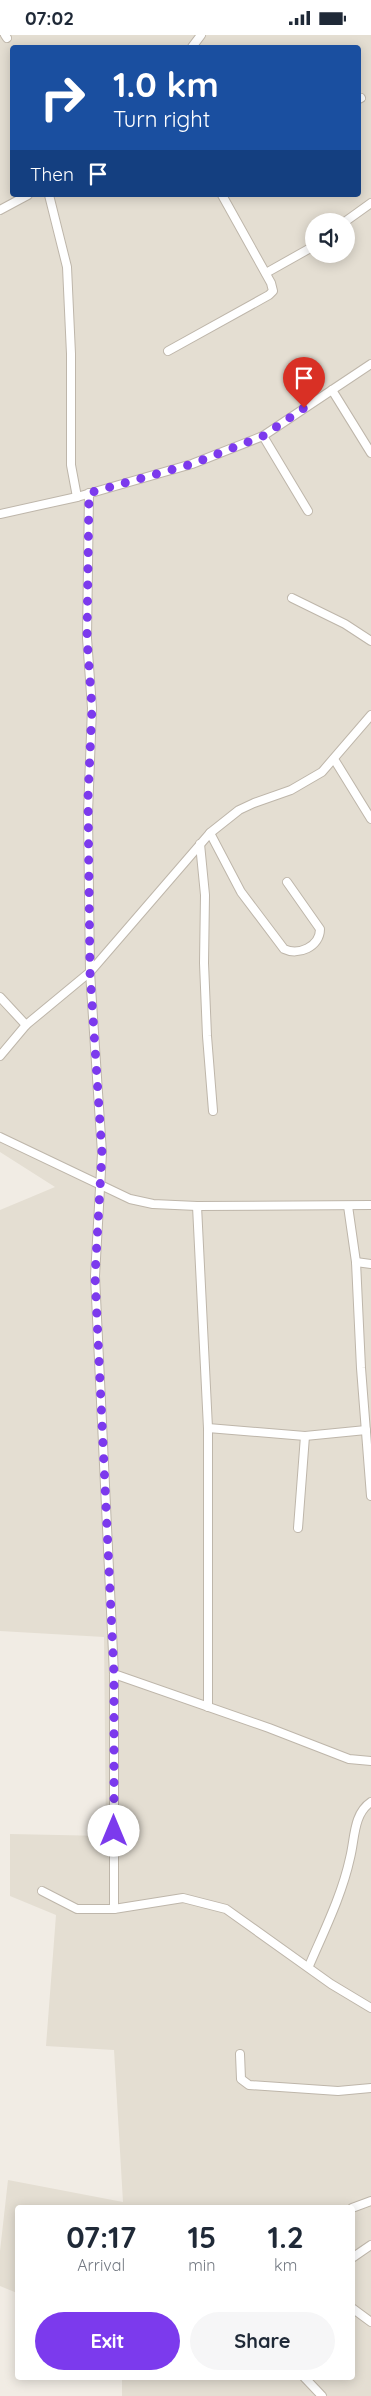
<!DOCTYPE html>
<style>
body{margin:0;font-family:Quicksand,sans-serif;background:#f6f6f7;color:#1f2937;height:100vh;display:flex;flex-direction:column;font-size:19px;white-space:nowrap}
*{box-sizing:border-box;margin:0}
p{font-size:16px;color:#747a83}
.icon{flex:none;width:28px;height:28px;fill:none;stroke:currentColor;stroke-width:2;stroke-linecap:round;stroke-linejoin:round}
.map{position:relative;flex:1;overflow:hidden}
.side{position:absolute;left:15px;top:2170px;width:340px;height:175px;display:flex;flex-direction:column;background:#fff;border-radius:5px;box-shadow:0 2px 12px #0003}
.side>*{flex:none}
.banner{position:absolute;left:10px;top:10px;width:351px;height:152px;border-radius:5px;box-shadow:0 2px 12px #0003;background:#1a4fa0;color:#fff;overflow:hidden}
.tools{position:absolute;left:305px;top:178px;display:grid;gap:10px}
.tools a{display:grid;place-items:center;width:50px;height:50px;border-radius:50%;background:#fff;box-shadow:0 2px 12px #0003;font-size:25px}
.pin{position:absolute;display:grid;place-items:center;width:42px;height:42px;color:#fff;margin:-51px -21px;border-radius:50% 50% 50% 0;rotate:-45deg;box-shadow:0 0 5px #0007}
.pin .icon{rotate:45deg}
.me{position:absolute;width:55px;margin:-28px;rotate:0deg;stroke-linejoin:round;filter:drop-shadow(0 0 4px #0008)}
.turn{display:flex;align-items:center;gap:18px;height:105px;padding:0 20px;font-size:22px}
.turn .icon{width:65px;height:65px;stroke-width:2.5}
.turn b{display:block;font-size:35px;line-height:42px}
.then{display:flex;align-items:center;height:48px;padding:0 20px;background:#0003;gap:10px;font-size:19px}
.eta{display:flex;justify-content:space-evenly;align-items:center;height:85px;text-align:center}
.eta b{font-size:30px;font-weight:700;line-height:35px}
.primary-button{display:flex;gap:10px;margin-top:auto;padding:10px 20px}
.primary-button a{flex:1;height:58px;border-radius:30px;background:#7c3aed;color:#fff;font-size:20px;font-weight:700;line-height:58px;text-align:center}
.primary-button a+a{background:#f6f6f7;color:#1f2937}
.status{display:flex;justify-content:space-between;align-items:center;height:35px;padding:0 25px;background:#fff;direction:ltr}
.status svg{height:14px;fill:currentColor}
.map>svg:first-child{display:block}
</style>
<div class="status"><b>07:02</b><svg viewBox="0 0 49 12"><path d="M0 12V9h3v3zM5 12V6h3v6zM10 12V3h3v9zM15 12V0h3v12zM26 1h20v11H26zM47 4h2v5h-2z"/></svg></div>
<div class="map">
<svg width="371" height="2361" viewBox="0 0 371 2361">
<rect width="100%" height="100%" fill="#f1ece4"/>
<path fill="#e4ded2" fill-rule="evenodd" d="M0 0H371V2361H122V2343L352 2342V2172H18L17 2258 0 2251V2216L8 2145 123 2167 114 2015 46 2011 56 1880 10 1861V1799L106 1801 104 1602 0 1596V1175L55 1152 0 1117ZM12 12H359V160H12ZM314 186H346V219H314Z"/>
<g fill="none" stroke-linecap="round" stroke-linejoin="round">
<defs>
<g id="street">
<path d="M5 0 7 3"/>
<path d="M192 12 201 0"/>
<path d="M359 64 361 63"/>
<path d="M49 160 67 232 71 319V430L77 462"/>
<path d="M0 175 28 160"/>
<path d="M346 186 371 168"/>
<path d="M266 238 314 211"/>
<path d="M168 316 269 260 273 256 271 248 222 160"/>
<path d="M332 355 371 418"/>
<path d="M263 401 308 476"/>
<path d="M89 458 87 603 92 673 88 778 90 937 102 1118 95 1241 114 1639V1874"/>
<path d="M0 479 77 462 192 429 263 401 371 329"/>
<path d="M292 563 345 589 371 606"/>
<path d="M334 724 371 784"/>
<path d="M210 798 241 857 284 914C298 921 320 912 320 894L287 847"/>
<path d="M200 809 205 860 204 928 207 1001 213 1076"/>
<path d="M0 962 26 990"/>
<path d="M0 1021 26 990 90 937 210 798 239 775 254 768 291 755 322 737 371 680"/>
<path d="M0 1102 130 1164 153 1169 197 1171 371 1170"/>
<path d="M197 1171 208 1393V1672"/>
<path d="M348 1171 356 1227 361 1333 371 1461"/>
<path d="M356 1227 371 1229"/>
<path d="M208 1393 305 1401 366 1395"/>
<path d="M298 1493 305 1401"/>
<path d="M114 1639 269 1693 349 1724 371 1726"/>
<path d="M42 1856 77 1874H114L183 1863 226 1874 331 1949 371 1973"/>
<path d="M309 1931C324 1896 342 1860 350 1823 355 1804 353 1779 371 1767"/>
<path d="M240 2019 241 2044 249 2050 338 2056 371 2053"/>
<path d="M352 2173 371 2166"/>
<path d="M352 2223 371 2210"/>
<path d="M352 2273 371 2287"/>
<path d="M304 2342 322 2361"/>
</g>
</defs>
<use href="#street" stroke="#beb6aa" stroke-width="10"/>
<use href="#street" stroke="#fff" stroke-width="8"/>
</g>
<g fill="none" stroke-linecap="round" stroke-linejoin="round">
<path stroke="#7c3aed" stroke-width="9" stroke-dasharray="0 16.2" d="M114 1796V1639L95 1241 102 1118 90 937 88 763 92 673 87 603 89 458 192 429 230 414 263 401 304 373"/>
</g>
</svg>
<div class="tools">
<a><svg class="icon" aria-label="sound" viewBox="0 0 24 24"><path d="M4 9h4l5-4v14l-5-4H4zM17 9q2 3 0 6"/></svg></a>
</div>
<div class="pin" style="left:304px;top:373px;background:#d93025"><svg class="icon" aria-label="arrive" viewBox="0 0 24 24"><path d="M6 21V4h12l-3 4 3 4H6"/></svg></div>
<svg class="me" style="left:114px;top:1796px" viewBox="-20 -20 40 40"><circle r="19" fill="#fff"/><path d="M0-13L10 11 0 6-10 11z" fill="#7c3aed"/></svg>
<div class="banner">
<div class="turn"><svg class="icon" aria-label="right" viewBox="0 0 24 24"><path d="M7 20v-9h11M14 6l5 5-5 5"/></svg><div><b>1.0 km</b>Turn right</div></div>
<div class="then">Then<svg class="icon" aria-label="arrive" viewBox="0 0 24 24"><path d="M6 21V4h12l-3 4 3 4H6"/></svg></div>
</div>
<section class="side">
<div class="eta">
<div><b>07:17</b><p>Arrival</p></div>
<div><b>15</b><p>min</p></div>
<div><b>1.2</b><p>km</p></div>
</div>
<div class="primary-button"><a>Exit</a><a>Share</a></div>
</section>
</div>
